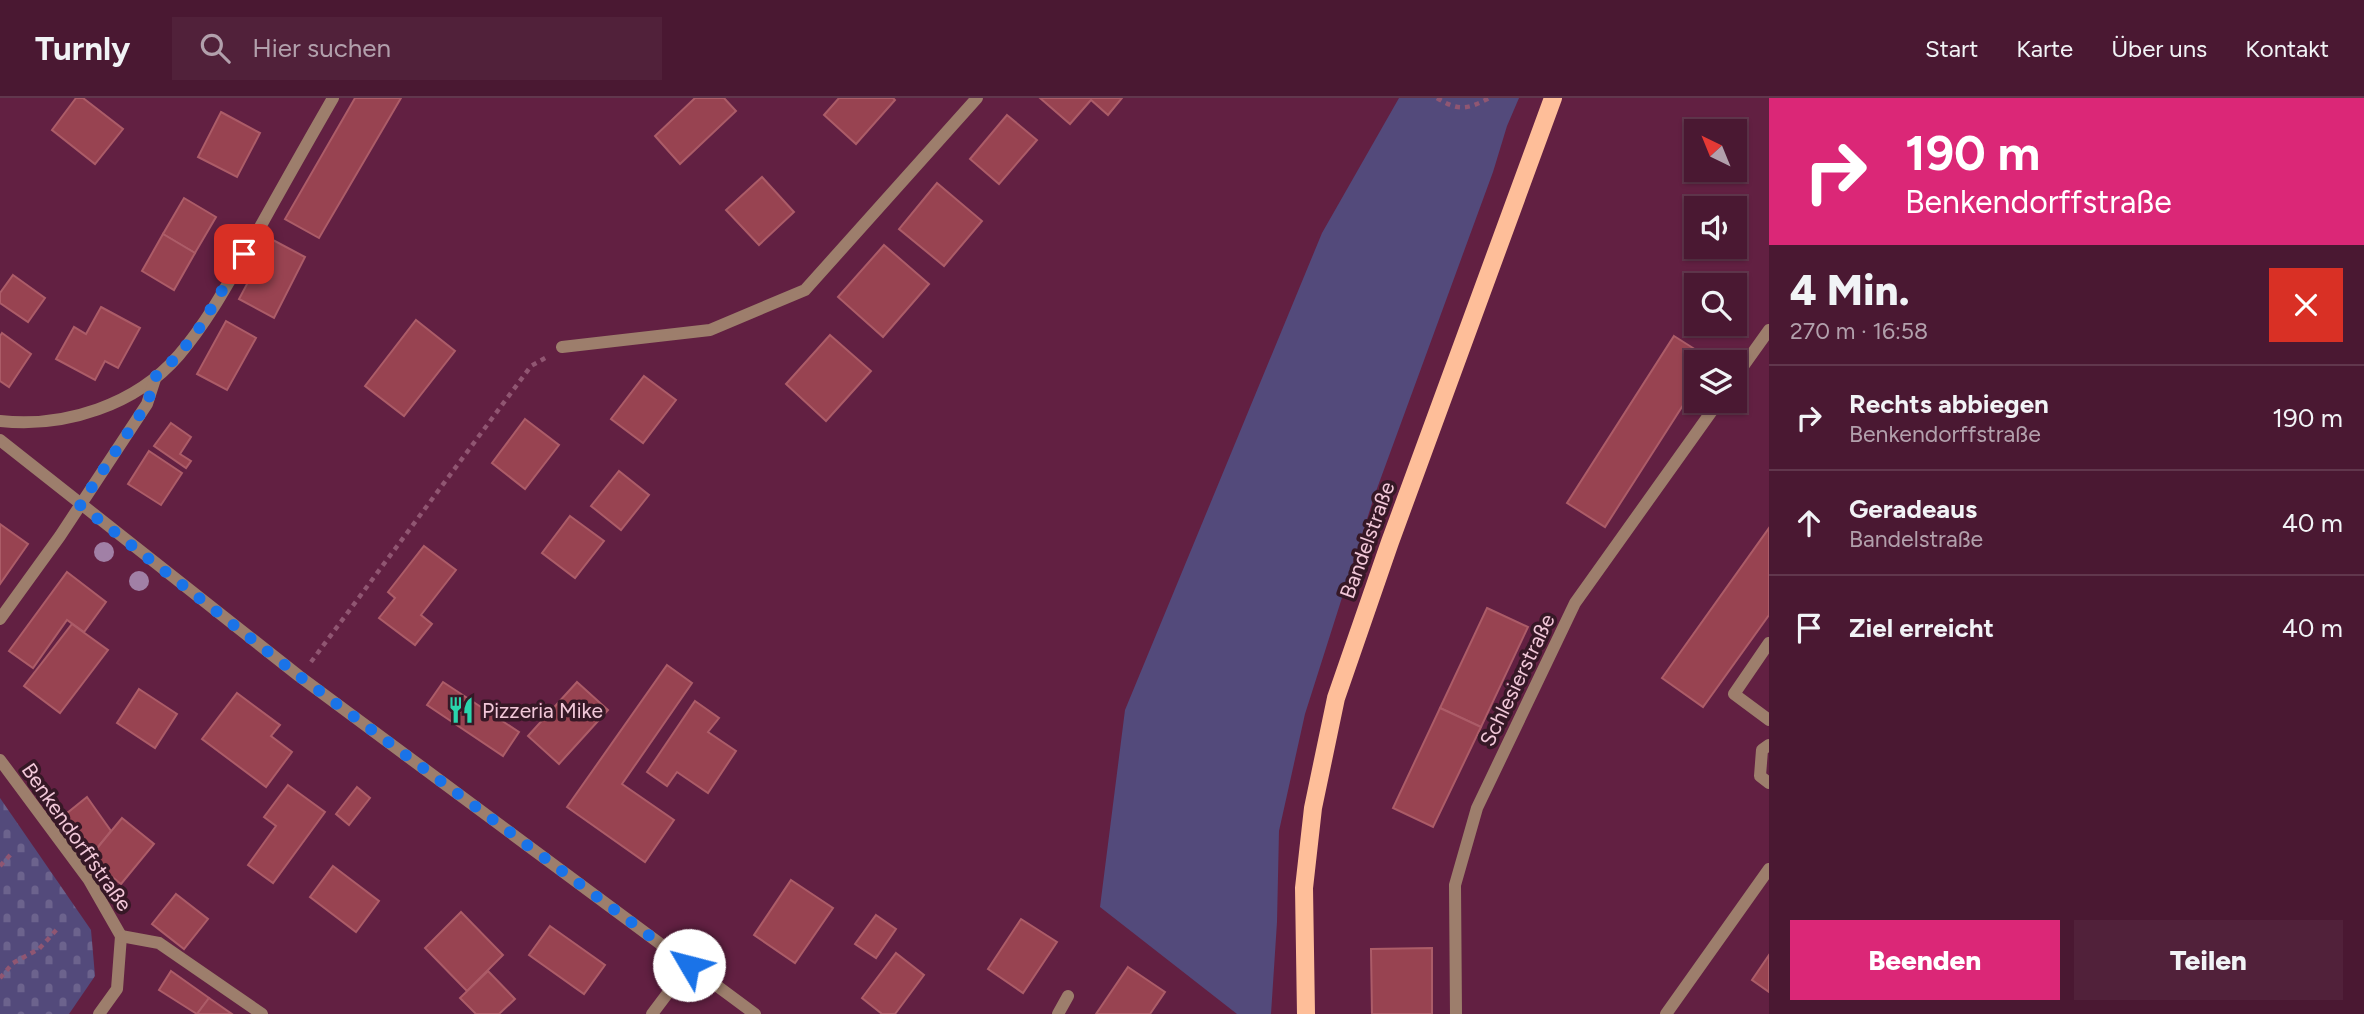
<!DOCTYPE html>
<html lang="de">
<meta charset="utf-8">
<style>
body{margin:0;font-family:Figtree,sans-serif;background:#51213a;color:#f1f3f6;height:100vh;display:flex;flex-direction:column;font-size:26px;white-space:nowrap}
*{box-sizing:border-box;margin:0}
p{font-size:23px;color:#b2a0ac}
.icon{flex:none;width:38px;height:38px;fill:none;stroke:currentColor;stroke-width:2;stroke-linecap:round;stroke-linejoin:round}
.map{position:relative;flex:1;overflow:hidden}
.details{display:flex;flex-direction:column;background:#4a1832;width:595px}
.details>*{flex:none}
.guide{background:#db2777;color:#fff;overflow:hidden}
.needle{width:46px;rotate:317deg}
.buttons{position:absolute;left:1684px;top:21px;display:grid;gap:14px}
.buttons a{display:grid;place-items:center;width:63px;height:63px;border-radius:0px;background:#4a1832;box-shadow:0 2px 5px #0004,0 0 0 2px #61374d;font-size:35px}
.pin{position:absolute;display:grid;place-items:center;width:60px;height:60px;color:#fff;margin:-30px;border-radius:14px;box-shadow:0 4px 10px #0006}
.me{position:absolute;width:77px;margin:-38px;rotate:307deg;stroke-linejoin:round;filter:drop-shadow(0 0 5px #0008)}
.turn{display:flex;align-items:center;gap:24px;height:147px;padding:0 21px;font-size:32px}
.turn .icon{width:91px;height:91px;stroke-width:2.5}
.turn b{display:block;font-size:49px;line-height:60px}
.round{display:grid;place-items:center;flex:none;width:74px;height:74px;border-radius:0px;background:#51213a}
.summary{display:flex;align-items:center;justify-content:space-between;height:119px;padding:0 21px}
h1{font-size:42px;font-weight:800;line-height:52px}
.action{display:flex;gap:14px;margin-top:auto;padding:14px 21px}
.action a{flex:1;height:80px;border-radius:0px;background:#db2777;color:#fff;font-size:28px;font-weight:800;line-height:80px;text-align:center}
.action a+a{background:#51213a;color:#f1f3f6}
ul{padding:0;list-style:none}
li{display:flex;align-items:center;gap:21px;height:105px;padding:0 21px;border-top:2px solid #61374d}
li div{flex:1}
li b{display:block;font-size:26px}
li em{font-style:normal}
header{display:flex;align-items:center;gap:42px;box-sizing:border-box;height:98px;padding:0 35px;background:#4a1832;border-bottom:2px solid #61374d}
header strong{font-size:33px}
nav{display:flex;gap:38px;margin-inline-start:auto;font-size:24px}
.search{width:490px;height:63px;background:#51213a;display:flex;align-items:center;gap:18px;box-sizing:border-box;padding:0 24px;border-radius:0px;color:#b2a0ac;font-size:26px}
main{display:flex;flex:1;min-height:0}
.map>svg:first-child{display:block}
</style>
<header>
<strong>Turnly</strong>
<div class="search"><svg class="icon" aria-label="search" viewBox="0 0 24 24"><circle cx="10" cy="10" r="6"/><path d="M15 15l6 6"/></svg>Hier suchen</div>
<nav><a>Start</a><a>Karte</a><a>Über uns</a><a>Kontakt</a></nav>
</header>
<main>
<div class="map">
<svg width="1769" height="916" viewBox="0 0 1769 916">
<defs>
<pattern id="cemetery-stones" width="16" height="16" patternUnits="userSpaceOnUse" patternTransform="scale(1.75)"><rect width="16" height="16" fill="#534a7b"/><path d="M2 7V4a2 2 0 0 1 4 0v3zM10 15v-3a2 2 0 0 1 4 0v3z" fill="#6c638d"/></pattern>
</defs>
<rect width="100%" height="100%" fill="#622042"/>
<path fill="#534a7b" d="M1399 0H1519L1507 28 1493 74 1375 396 1305 616 1279 733 1277 824 1271 916H1237L1100 809 1125 612 1322 135Z"/>
<path fill="url(#cemetery-stones)" d="M0 700 91 832 95 878 69 916H0Z"/>
<g fill="#984351" stroke="#ac5c68" stroke-width="2">
<path d="M76 0H83L123 31 95 66 52 32Z"/>
<path d="M355 0H401L319 140 285 121Z"/>
<path d="M695 0H724L736 13 680 66 655 38Z"/>
<path d="M839 0H893L895 2 856 46 824 17Z"/>
<path d="M1040 0H1122L1108 17 1091 2 1070 26Z"/>
<path d="M221 14 260 35 237 79 198 59Z"/>
<path d="M1007 17 1037 42 999 86 970 61Z"/>
<path d="M762 79 794 114 759 147 726 112Z"/>
<path d="M937 85 982 123 944 168 899 131Z"/>
<path d="M184 100 216 119 195 155 163 136Z"/>
<path d="M163 136 195 155 174 192 142 173Z"/>
<path d="M271 141 305 159 274 220 239 201Z"/>
<path d="M884 147 929 186 883 239 838 199Z"/>
<path d="M13 177 45 200 28 224 0 205V195Z"/>
<path d="M101 209 140 230 118 270 105 263 95 282 56 261 74 229 86 236Z"/>
<path d="M416 222 455 253 404 318 365 288Z"/>
<path d="M226 223 256 240 227 292 197 276Z"/>
<path d="M2 235 31 256 9 289 0 283V238Z"/>
<path d="M830 237 871 273 826 323 786 286Z"/>
<path d="M1674 238 1712 262 1711 264H1696V287L1605 429 1567 405Z"/>
<path d="M644 278 676 302 643 345 611 321Z"/>
<path d="M525 321 559 347 525 391 492 365Z"/>
<path d="M171 325 191 339 180 356 191 363 186 370 154 348Z"/>
<path d="M149 353 182 375 161 407 128 386Z"/>
<path d="M619 373 649 397 621 432 591 408Z"/>
<path d="M570 418 604 443 575 480 542 455Z"/>
<path d="M0 426 28 446 0 486Z"/>
<path d="M1769 430V517L1703 609 1662 580Z"/>
<path d="M424 448 456 472 421 517 432 526 415 547 379 520 395 500 388 494Z"/>
<path d="M67 474 106 504 84 534 67 522 33 570 9 553Z"/>
<path d="M1487 510 1528 529 1481 629 1440 610Z"/>
<path d="M72 526 108 552 60 615 24 588Z"/>
<path d="M667 567 692 585 622 686 674 722 645 764 567 709Z"/>
<path d="M443 584 519 634 503 658 427 607Z"/>
<path d="M577 584 608 612 559 666 528 638Z"/>
<path d="M139 591 177 616 155 650 117 625Z"/>
<path d="M237 595 280 627 271 638 292 654 266 689 202 641Z"/>
<path d="M695 603 719 620 708 634 736 653 708 695 677 674 667 688 647 674Z"/>
<path d="M1440 610 1481 629 1433 729 1393 710Z"/>
<path d="M288 687 325 714 273 785 248 767 276 728 264 719Z"/>
<path d="M357 689 370 700 349 727 336 716Z"/>
<path d="M87 699 111 733 89 760 61 720Z"/>
<path d="M122 720 154 746 121 786 89 760Z"/>
<path d="M333 768 379 803 356 834 310 799Z"/>
<path d="M791 782 833 810 795 865 754 837Z"/>
<path d="M176 796 208 821 184 851 152 826Z"/>
<path d="M461 814 503 857 467 893 425 850Z"/>
<path d="M876 817 896 831 876 860 855 846Z"/>
<path d="M1021 821 1057 844 1023 895 988 871Z"/>
<path d="M550 828 605 867 584 896 529 857Z"/>
<path d="M1432 850V916H1372L1371 851Z"/>
<path d="M896 855 924 877 895 916H882L862 900Z"/>
<path d="M1769 857V894L1752 882Z"/>
<path d="M1128 869 1165 894 1150 916H1096Z"/>
<path d="M171 873 209 900 197 916 159 892Z"/>
<path d="M488 873 515 901 499 916H476L460 900Z"/>
<path d="M209 900 232 916H197Z"/>
</g>
<g fill="none" stroke-linecap="round" stroke-linejoin="round">
<g stroke="#905672" stroke-width="4.5" stroke-dasharray="5 5" stroke-linecap="butt">
<path d="M1437 0C1458 13 1467 12 1489 0"/>
<path d="M311 564 531 268 547 259"/>
<path d="M0 768 12 755"/>
<path d="M0 880 13 865 39 851 59 829"/>
</g>
<g stroke="#9d7e6c" stroke-width="12">
<path d="M562 249 710 232 805 192 977 0"/>
<path d="M1734 281 1769 232"/>
<path d="M0 323C65 330 136 307 179 257 209 222 231 180 254 140 280 93 306 47 333 0"/>
<path d="M0 342 299 578 755 916"/>
<path d="M0 521 60 438 147 306 156 278"/>
<path d="M1769 545 1734 596 1769 622"/>
<path d="M1769 647 1762 652 1760 678 1769 685"/>
<path d="M0 662 89 782 121 838 117 891 99 916"/>
<path d="M121 838 159 845 262 916"/>
<path d="M652 916 689 867"/>
<path d="M1058 916 1068 898"/>
<path d="M1456 916 1455 787 1477 710 1575 505 1719 303"/>
<path d="M1666 916 1769 771"/>
</g>
<path stroke="#febe99" stroke-width="18" d="M1306 916 1304 790 1313 710 1336 600 1390 444 1553 0"/>
</g>
<g fill="#a180a6">
<circle cx="104" cy="454" r="10"/>
<circle cx="139" cy="483" r="10"/>
</g>
<g fill="none" stroke-linecap="round" stroke-linejoin="round">
<path stroke="#1a73e8" stroke-width="12" stroke-dasharray="0 21.6" d="M244 156 200 229 178 258 156 278 147 306 80 407 299 578 689 867"/>
</g>
<defs>
<symbol id="restaurant-bare" viewBox="-9 -9 18 18"><path d="M-5-6h1v4h1v-4h1v4h1v-4h1v5L-1.5 .5V6h-2V.5L-5-1ZM5-6V6H3V1.5H1.5Q1.5-4 5-6Z" fill="#2ad5ac" stroke="#361826" stroke-width="2.5" paint-order="stroke"/></symbol>
</defs>
<g fill-rule="evenodd">
<use href="#restaurant-bare" x="442" y="593" width="38" height="38"/>
</g>
<g text-anchor="middle" dominant-baseline="central" stroke-width="7" stroke-linejoin="round" paint-order="stroke">
<g font-size="21" fill="#f2c8d9" stroke="#361826">
<text transform="translate(1367 442) rotate(-70)">Bandelstraße</text>
<text transform="translate(1517 582) rotate(-64)">Schlesierstraße</text>
<text transform="translate(77 739) rotate(55)">Benkendorffstraße</text>
</g>
<g font-size="21" fill="#f2c8d9" stroke="#361826" text-anchor="start">
<text x="482" y="612">Pizzeria Mike</text>
</g>
</g>
</svg>
<div class="buttons">
<a><svg class="needle" viewBox="-14 -14 28 28"><path d="M0-13l5 13h-10z" fill="#e53935"/><path d="M0 13l5-13h-10z" fill="#b2a0ac"/></svg></a>
<a><svg class="icon" aria-label="sound" viewBox="0 0 24 24"><path d="M4 9h4l5-4v14l-5-4H4zM17 9q2 3 0 6"/></svg></a>
<a><svg class="icon" aria-label="search" viewBox="0 0 24 24"><circle cx="10" cy="10" r="6"/><path d="M15 15l6 6"/></svg></a>
<a><svg class="icon" aria-label="layers" viewBox="0 0 24 24"><path d="M12 4l9 5-9 5-9-5zM3 14l9 5 9-5"/></svg></a>
</div>
<div class="pin" style="left:244px;top:156px;background:#d93025"><svg class="icon" aria-label="arrive" viewBox="0 0 24 24"><path d="M6 21V4h12l-3 4 3 4H6"/></svg></div>
<svg class="me" style="left:689px;top:867px" viewBox="-20 -20 40 40"><circle r="19" fill="#fff"/><path d="M0-13L10 11 0 6-10 11z" fill="#1a73e8"/></svg>
</div>
<section class="details">
<div class="guide">
<div class="turn"><svg class="icon" aria-label="right" viewBox="0 0 24 24"><path d="M7 20v-9h11M14 6l5 5-5 5"/></svg><div><b>190 m</b>Benkendorffstraße</div></div>
</div>
<div class="summary"><div><h1>4 Min.</h1><p>270 m · 16:58</p></div><a class="round" style="background:#d93025;color:#fff"><svg class="icon" aria-label="close" viewBox="0 0 24 24"><path d="M6 6l12 12M18 6L6 18"/></svg></a></div>
<ul>
<li><svg class="icon" aria-label="right" viewBox="0 0 24 24"><path d="M7 20v-9h11M14 6l5 5-5 5"/></svg><div><b>Rechts abbiegen</b><p>Benkendorffstraße</p></div><em>190 m</em></li>
<li><svg class="icon" aria-label="ahead" viewBox="0 0 24 24"><path d="M12 20V5M6 11l6-6 6 6"/></svg><div><b>Geradeaus</b><p>Bandelstraße</p></div><em>40 m</em></li>
<li><svg class="icon" aria-label="arrive" viewBox="0 0 24 24"><path d="M6 21V4h12l-3 4 3 4H6"/></svg><div><b>Ziel erreicht</b></div><em>40 m</em></li>
</ul>
<div class="action"><a>Beenden</a><a>Teilen</a></div>
</section>
</main>
